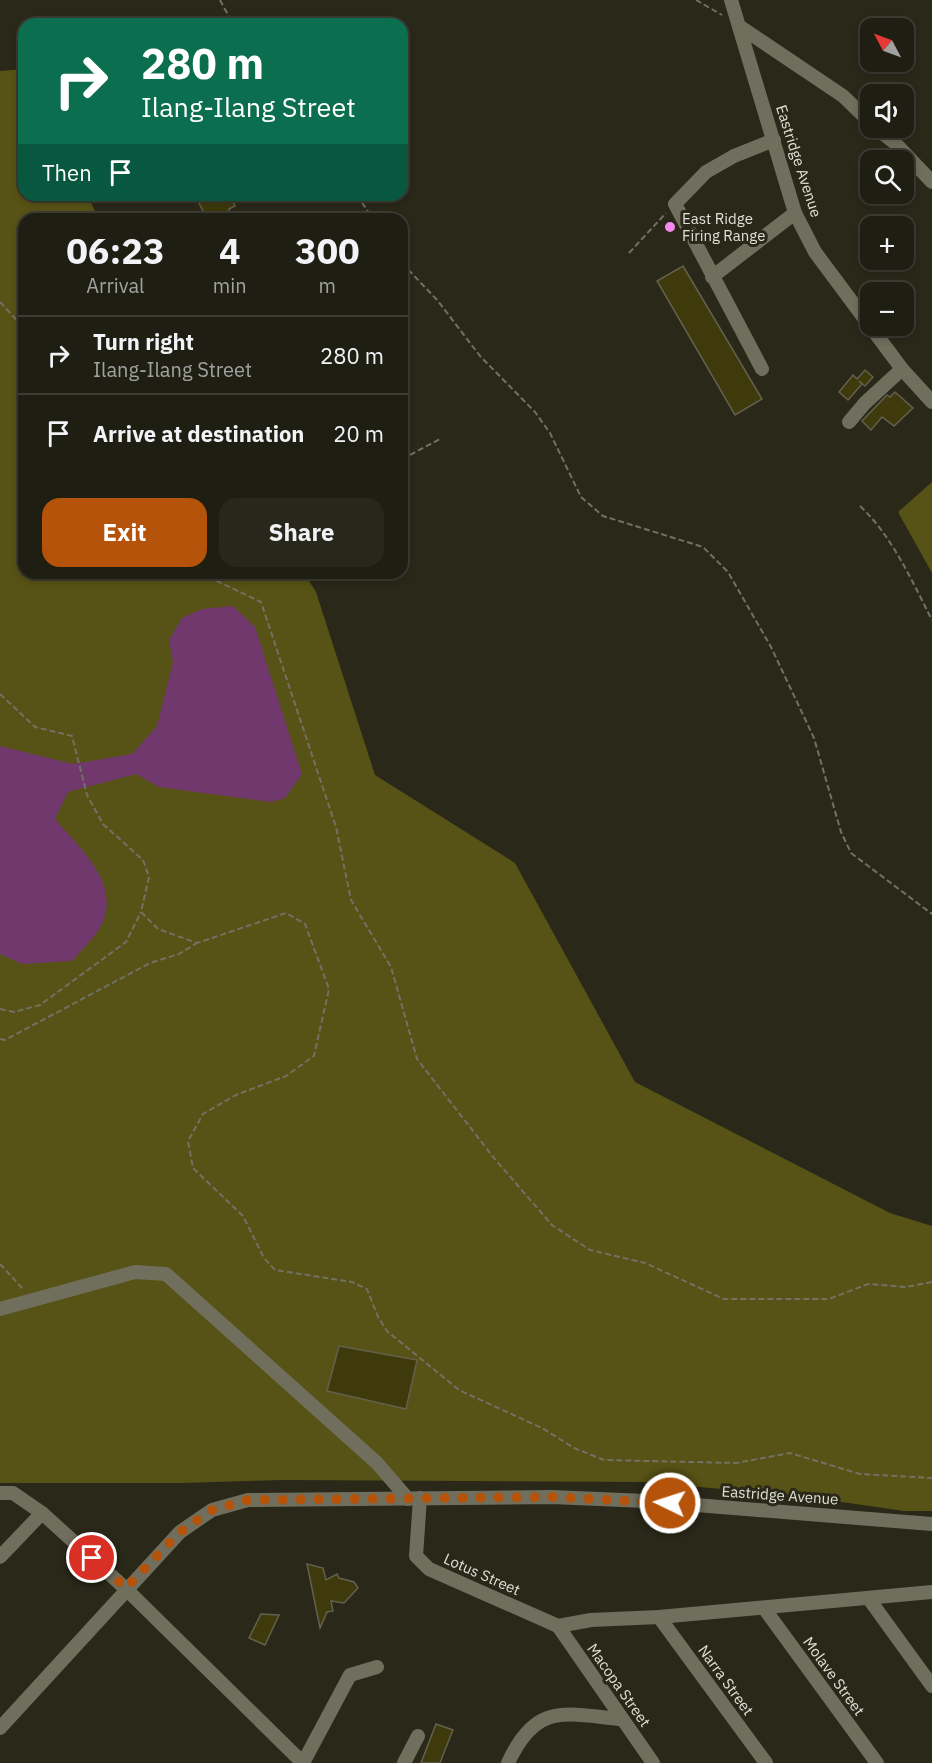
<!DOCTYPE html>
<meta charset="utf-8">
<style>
body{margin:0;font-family:"IBM Plex Sans",sans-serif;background:#27271c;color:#f1f3f6;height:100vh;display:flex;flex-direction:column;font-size:22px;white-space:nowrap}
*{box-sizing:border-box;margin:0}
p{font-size:20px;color:#a1a2a0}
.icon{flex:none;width:33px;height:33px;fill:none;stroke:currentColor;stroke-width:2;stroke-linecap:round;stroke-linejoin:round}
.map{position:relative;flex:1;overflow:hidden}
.drawer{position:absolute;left:18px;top:213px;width:390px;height:366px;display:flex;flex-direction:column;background:#1f1e13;border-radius:18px;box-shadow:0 3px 9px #0003,0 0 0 2px #3c3c33}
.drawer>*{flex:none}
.top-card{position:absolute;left:18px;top:18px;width:390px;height:183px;border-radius:18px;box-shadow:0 3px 9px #0003,0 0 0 2px #3c3c33;background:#0b6e4f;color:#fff;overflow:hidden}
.needle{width:39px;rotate:311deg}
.tools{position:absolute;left:860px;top:18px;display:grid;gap:12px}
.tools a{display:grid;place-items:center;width:54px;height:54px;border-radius:12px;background:#1f1e13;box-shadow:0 3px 9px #0003,0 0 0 2px #3c3c33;font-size:30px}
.pin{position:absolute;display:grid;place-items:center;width:51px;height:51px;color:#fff;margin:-26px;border:3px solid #fff;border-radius:50%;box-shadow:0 2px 6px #0007}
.me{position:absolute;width:66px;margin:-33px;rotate:274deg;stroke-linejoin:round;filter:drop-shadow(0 0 4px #0008)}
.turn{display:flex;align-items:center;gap:21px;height:126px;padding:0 24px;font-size:27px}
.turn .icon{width:78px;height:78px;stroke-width:2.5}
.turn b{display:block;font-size:42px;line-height:51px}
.then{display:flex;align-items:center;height:57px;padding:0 24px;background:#0003;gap:12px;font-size:22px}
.eta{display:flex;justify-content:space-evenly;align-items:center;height:102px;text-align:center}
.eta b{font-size:36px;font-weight:800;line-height:42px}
.action{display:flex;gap:12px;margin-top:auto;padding:12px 24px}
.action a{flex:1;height:69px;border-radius:18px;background:#b45309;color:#fff;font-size:24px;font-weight:800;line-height:69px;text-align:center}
.action a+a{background:#27271c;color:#f1f3f6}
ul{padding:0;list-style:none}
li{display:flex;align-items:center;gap:18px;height:78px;padding:0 24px;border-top:2px solid #3c3c33}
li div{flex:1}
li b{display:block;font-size:22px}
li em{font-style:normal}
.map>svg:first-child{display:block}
</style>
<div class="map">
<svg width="932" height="1763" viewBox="0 0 932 1763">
<rect width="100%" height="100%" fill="#292819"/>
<g fill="#575215">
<path d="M24 69V195H87L99 219H24V573H304L316 592 375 775 515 863 635 1082 890 1213 932 1226V1511H904L800 1496 643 1482 283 1480 181 1483H0V71Z"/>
<path d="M932 482V573L898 512Z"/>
</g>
<path fill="#71386d" d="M233 606 255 627 302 774 285 798 271 802 159 787 136 774 68 792 55 819C79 848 121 882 102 924 96 937 81 950 72 961L22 964 0 954V746L73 764 132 754 157 726 173 662 169 640 182 618 202 609Z"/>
<g fill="#3e3a0b" stroke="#62614f" stroke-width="1.5">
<path d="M209 195H230L235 206 229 209 230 213 217 219H207L198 201Z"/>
<path d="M683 266 762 399 735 415 657 281Z"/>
<path d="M865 370 873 377 865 386 859 381 862 384 848 400 839 392 853 375 857 379Z"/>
<path d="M895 392 913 408 894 426 882 417 871 430 862 421 887 395 890 397Z"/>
<path d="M339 1346 417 1360 406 1409 327 1391Z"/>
<path d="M307 1564 323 1568 326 1580 337 1574 339 1578 354 1582 358 1588 344 1603 331 1601 333 1611 327 1612 320 1628Z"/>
<path d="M261 1614 279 1615 265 1645 249 1638Z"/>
<path d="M436 1724 453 1730 445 1750 440 1763H421Z"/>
</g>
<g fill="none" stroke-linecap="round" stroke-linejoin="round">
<g stroke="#717164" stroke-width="2" stroke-dasharray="6 3" stroke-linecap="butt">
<path d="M220 0 233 24"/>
<path d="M696 0 722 15"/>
<path d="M357 195 373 219"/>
<path d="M629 253 666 213"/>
<path d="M402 263 438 301 480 356 535 412 550 433 581 497 603 516 703 547 728 572 771 647 814 738 841 832 851 853 932 914"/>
<path d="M0 302 24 328"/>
<path d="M402 459 442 438"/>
<path d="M860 506C892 536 912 581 932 620"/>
<path d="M200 573 261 602 336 827 351 900 391 967 417 1059 494 1158 552 1225 590 1250 645 1263 724 1299H829L868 1284 906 1287 932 1282"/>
<path d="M0 694 35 727 72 736 87 795 103 824 143 860 149 877 141 912 158 929 197 943 286 913 305 924 329 989 314 1056 286 1076 236 1095 203 1114 188 1141 193 1168 243 1216 264 1258 275 1270 352 1282 367 1289 378 1317 387 1331 459 1390 542 1428 574 1448 604 1460 736 1463 790 1453 860 1474 932 1478"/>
<path d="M0 1009 14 1012 40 1005 126 942 141 912"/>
<path d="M0 1039 5 1040 150 963 179 954 197 943"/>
<path d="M0 1264 22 1288"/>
</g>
<g stroke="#706f5d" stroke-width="14">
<path d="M731 0 795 213 815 252 902 369 932 402"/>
<path d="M739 26 843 96 870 122"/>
<path d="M876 128 895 143 932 182"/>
<path d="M712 277 795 213"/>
<path d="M762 369 675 204 706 172 734 156 774 140"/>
<path d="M849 422 865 403 902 369"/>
<path d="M0 1309 135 1272 166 1274 377 1463 408 1499"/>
<path d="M0 1493H13L42 1513 126 1589 303 1763"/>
<path d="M420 1498 416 1556 429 1569 558 1626"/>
<path d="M0 1557 42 1513"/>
<path d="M869 1599 932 1686"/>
<path d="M764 1608 877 1763"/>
<path d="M659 1617 766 1763"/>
<path d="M558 1626 591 1620 659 1617 932 1592"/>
<path d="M558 1626 653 1763"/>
<path d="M0 1728 180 1532 212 1510 248 1500 552 1497 646 1501 932 1524"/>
<path d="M303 1763 350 1675 377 1667"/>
<path d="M404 1763 418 1736"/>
<path d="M508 1763C536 1702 564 1714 621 1719"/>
</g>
</g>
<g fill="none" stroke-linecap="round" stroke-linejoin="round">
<path stroke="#b45309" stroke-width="10" stroke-dasharray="0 18" d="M92 1558 126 1588 180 1532 212 1510 248 1500 552 1497 670 1503"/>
</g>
<circle fill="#f689ee" stroke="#292819" stroke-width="2" cx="670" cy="227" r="6"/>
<g text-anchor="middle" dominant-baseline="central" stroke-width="6" stroke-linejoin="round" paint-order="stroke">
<g font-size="15" fill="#e0e0d6" stroke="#292819">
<text transform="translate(799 161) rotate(72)">Eastridge Avenue</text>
<text transform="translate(780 1495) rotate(4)">Eastridge Avenue</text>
<text transform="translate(482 1574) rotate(24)">Lotus Street</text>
<text transform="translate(834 1676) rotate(54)">Molave Street</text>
<text transform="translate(726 1680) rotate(54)">Narra Street</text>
<text transform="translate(619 1685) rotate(55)">Macopa Street</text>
</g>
<g font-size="15" fill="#e0e0d6" stroke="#292819" text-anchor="start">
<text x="682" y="218">East Ridge<tspan x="682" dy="17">Firing Range</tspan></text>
</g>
</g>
</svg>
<div class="tools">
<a><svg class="needle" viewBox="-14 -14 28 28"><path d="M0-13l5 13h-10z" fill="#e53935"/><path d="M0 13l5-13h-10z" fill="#a1a2a0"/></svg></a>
<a><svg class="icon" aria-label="sound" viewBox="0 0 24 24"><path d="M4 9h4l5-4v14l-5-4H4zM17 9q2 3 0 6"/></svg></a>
<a><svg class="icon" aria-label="search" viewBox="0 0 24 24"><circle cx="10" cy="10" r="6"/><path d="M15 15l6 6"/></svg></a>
<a>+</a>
<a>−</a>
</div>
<div class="pin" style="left:92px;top:1558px;background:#d93025"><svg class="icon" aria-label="arrive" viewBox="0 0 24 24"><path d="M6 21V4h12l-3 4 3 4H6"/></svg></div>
<svg class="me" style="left:670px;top:1503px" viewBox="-20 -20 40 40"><circle r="17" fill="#b45309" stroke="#fff" stroke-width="3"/><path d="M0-11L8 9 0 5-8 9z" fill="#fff"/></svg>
<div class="top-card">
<div class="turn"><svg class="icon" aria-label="right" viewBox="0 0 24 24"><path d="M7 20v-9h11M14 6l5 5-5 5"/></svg><div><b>280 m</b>Ilang-Ilang Street</div></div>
<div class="then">Then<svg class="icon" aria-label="arrive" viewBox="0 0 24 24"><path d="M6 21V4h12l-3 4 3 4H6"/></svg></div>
</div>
<section class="drawer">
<div class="eta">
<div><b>06:23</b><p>Arrival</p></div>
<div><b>4</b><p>min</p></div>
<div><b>300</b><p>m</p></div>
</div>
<ul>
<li><svg class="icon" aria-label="right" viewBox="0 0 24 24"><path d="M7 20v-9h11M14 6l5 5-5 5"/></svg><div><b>Turn right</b><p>Ilang-Ilang Street</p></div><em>280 m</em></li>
<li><svg class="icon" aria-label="arrive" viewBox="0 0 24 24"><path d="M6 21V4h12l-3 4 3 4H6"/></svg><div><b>Arrive at destination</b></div><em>20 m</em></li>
</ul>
<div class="action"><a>Exit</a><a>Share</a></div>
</section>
</div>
